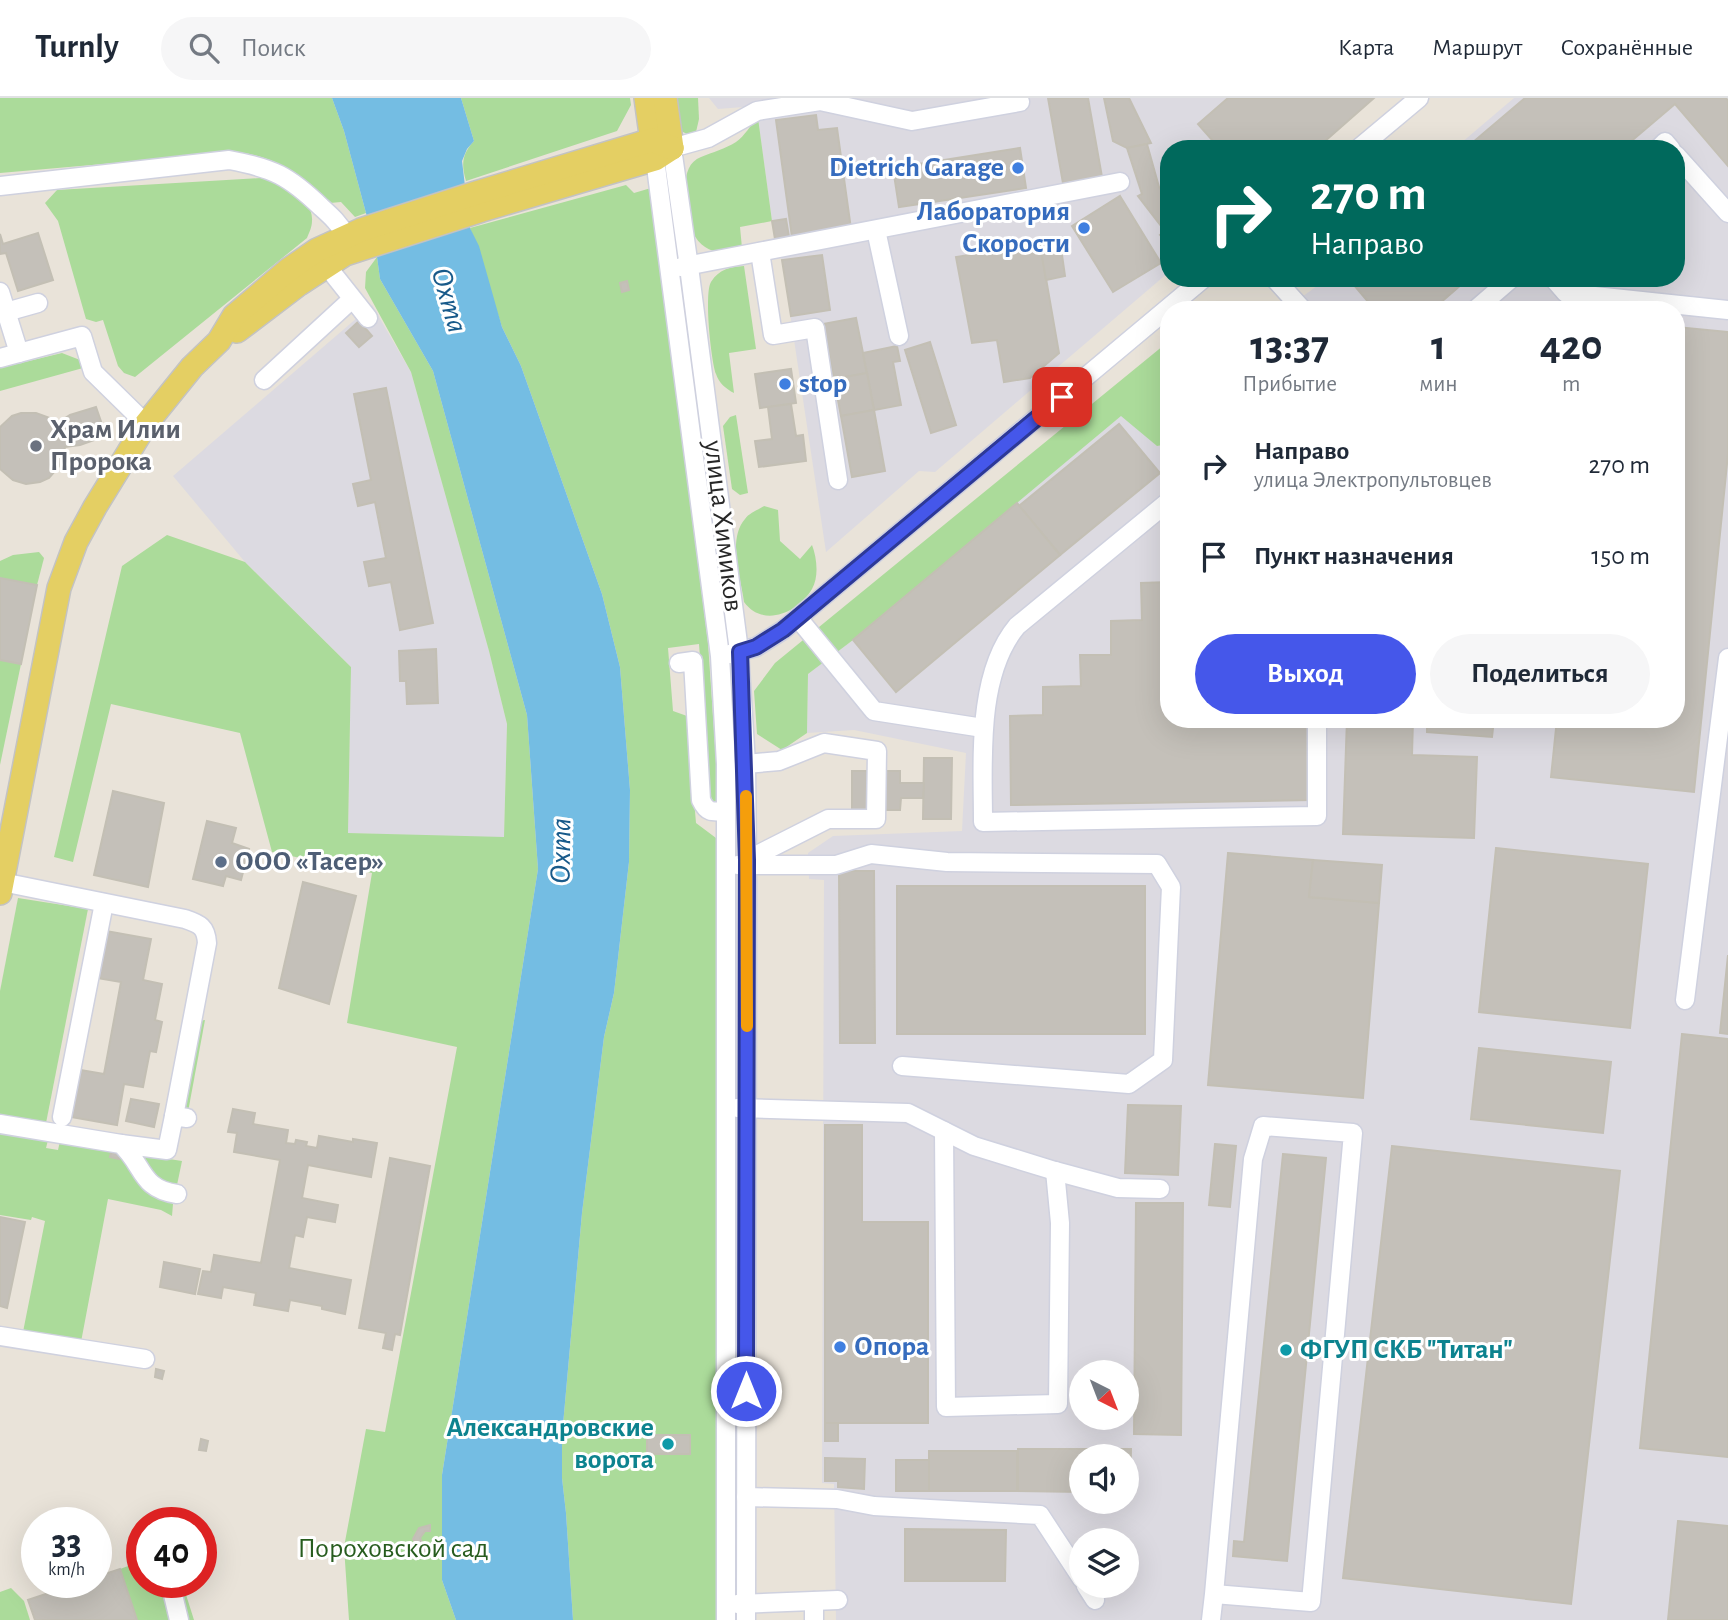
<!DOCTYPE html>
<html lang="ru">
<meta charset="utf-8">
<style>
body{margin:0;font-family:"Alegreya Sans",sans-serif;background:#f6f6f7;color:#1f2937;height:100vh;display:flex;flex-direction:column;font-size:26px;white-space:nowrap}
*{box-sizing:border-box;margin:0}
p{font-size:23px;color:#747a83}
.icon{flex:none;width:38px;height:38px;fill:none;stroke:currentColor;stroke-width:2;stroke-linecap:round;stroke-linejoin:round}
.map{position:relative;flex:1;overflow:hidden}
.drawer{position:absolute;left:1160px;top:203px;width:525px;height:427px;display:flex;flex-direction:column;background:#fff;border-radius:28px;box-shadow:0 7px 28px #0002}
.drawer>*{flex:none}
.top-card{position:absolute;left:1160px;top:42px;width:525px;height:147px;border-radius:28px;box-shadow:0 7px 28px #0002;background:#00695c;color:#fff;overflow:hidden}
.needle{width:46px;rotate:138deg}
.fabs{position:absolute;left:1069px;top:1262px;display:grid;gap:14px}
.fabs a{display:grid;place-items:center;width:70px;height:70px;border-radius:50%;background:#fff;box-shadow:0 7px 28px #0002;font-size:35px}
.speed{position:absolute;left:21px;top:1409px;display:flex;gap:14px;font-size:35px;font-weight:700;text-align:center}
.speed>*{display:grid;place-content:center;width:91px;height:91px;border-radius:50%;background:#fff;box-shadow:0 7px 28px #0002;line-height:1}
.speed small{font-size:18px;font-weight:400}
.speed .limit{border:10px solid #d22;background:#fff;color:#111}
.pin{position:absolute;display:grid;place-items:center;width:60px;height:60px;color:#fff;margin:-30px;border-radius:14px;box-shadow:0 4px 10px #0006}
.me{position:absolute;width:77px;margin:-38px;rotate:0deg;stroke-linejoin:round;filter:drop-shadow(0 0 5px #0008)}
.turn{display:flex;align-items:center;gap:24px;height:147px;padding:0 35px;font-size:32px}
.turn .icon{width:91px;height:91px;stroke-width:2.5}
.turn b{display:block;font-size:49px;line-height:60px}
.eta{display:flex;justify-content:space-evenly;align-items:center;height:119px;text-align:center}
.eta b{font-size:42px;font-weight:700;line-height:49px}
.cta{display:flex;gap:14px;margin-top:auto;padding:14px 35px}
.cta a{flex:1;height:80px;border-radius:42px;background:#4557ea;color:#fff;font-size:28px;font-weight:700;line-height:80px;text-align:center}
.cta a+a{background:#f6f6f7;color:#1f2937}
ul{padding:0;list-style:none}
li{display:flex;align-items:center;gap:21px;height:91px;padding:0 35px}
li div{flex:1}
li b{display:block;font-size:26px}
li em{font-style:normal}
header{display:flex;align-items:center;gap:42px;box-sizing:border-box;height:98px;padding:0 35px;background:#fff;border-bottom:2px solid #e0e1e3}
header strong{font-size:33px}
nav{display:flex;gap:38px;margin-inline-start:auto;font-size:24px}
.search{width:490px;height:63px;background:#f6f6f7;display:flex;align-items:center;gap:18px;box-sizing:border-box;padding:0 24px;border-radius:38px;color:#747a83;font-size:26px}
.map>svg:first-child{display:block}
</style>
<header>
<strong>Turnly</strong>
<div class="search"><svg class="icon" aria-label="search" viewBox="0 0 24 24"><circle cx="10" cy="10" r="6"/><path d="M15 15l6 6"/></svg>Поиск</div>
<nav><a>Карта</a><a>Маршрут</a><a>Сохранённые</a></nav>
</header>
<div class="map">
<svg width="1728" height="1522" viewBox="0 0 1728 1522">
<rect width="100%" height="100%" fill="#e9e3d9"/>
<g fill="#dcdae1" fill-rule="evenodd">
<path d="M709 0H1374L1316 51H1169V174L935 374 919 373 826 454 782 162 775 141 772 123 757 13 756 8 718 11Z"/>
<path d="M1514 0H1728V1522H836L834 1386 822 1385 824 782 809 781 808 755 833 738 962 733 966 655 854 632 807 635 808 576 853 542 1122 317 1157 348 1169 346V621H1676V212H1284L1328 180H1676V51H1454ZM1082 1274H1127V1320H1082ZM1082 1358H1127V1404H1082ZM1082 1442H1127V1488H1082Z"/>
<path d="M372 207 411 274 489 553 507 626 504 740 348 735 351 569 245 464 173 378Z"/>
</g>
<g fill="#abdb9a">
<path d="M0 0H332L344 33 366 115 355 119 341 104 330 105C319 96 309 84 297 76 275 61 251 54 225 53L126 64 0 75Z"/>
<path d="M461 0H630L631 7 617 33 466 83C461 66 462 56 474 43Z"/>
<path d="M676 0H698L699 21 696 34 689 37 681 33Z"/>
<path d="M758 20 772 123 740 129 742 150C721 157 703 156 692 133 689 112 675 69 701 59 713 54 725 51 736 44 745 38 750 27 758 20Z"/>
<path d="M261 80C280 85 314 99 312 123 312 129 309 135 307 140L135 279 124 275 118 268 103 222 96 224 86 221 58 123 45 105 57 92Z"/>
<path d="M626 87 634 95 651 90 708 545 719 706 714 705 710 697 699 546 668 550 673 613 687 618 696 725 716 740 718 1522H573L566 1415 562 1380V1338L582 1115 604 939 614 895 629 764 630 692 620 569 602 496 521 268 502 229 470 130Z"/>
<path d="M377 159 380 181 433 273 527 617 538 771 442 1377V1482L456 1522H349L344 1449 366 1331 385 1334 457 949 347 925 372 775 272 754 240 635 111 606 73 764 54 759 122 468 167 437 245 464 351 569 348 735 504 739 507 626 489 553 411 274 365 190 366 174Z"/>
<path d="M744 168 756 251 729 255 734 295C726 291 719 285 716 276 711 262 704 195 711 184 719 171 730 169 744 168Z"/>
<path d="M1169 243V346L1157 348 1121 318 853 542 808 576 807 635 782 652 757 636 754 593 775 565Z"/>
<path d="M62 255 80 262 83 270 0 293V270Z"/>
<path d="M736 317 748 395 740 397 732 391 723 328 730 319Z"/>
<path d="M764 408 778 412 780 443 800 461 812 447C817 460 819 479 812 491 798 515 763 530 744 504 741 480 727 442 745 421 749 415 758 412 764 408Z"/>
<path d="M39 454 44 460 37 487 0 480V463L13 457Z"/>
<path d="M0 562 21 566 0 667Z"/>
<path d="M18 800 88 811 46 1025 0 1016V893Z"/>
<path d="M205 922 188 1014 183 1010 199 923Z"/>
<path d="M0 1036 48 1042 46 1050 58 1052 60 1043 117 1052 173 1106 172 1118 161 1112 108 1101 81 1244 23 1234 45 1123 32 1119 31 1122 0 1117Z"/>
<path d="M143 1057 182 1063 177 1087 158 1084 144 1062Z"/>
<path d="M142 1463V1484H182L194 1522H137L120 1471Z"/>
<path d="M11 1490 24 1503 30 1522H0V1494Z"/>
</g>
<path fill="#74bde3" d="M332 0H461L474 43 467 51 462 63 470 130 479 148 502 229 521 268 602 496 620 569 630 692 629 764 614 895 604 939 582 1115 562 1338V1380L566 1415 573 1522H456L442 1482V1377L538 771 527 617 433 273 380 181 377 159 366 115 344 33Z"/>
<g fill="#c4c0b9" stroke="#c3bfb4" stroke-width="2">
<path d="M1048 0H1088L1102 79 1063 85Z"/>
<path d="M1104 0H1129L1151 45 1127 50 1113 43Z"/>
<path d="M1228 0H1374L1316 51H1220L1198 26Z"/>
<path d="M1525 0H1726L1728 3V68L1675 6 1622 51H1465Z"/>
<path d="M816 17 818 32 837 30 851 131 792 139 776 22Z"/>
<path d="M1147 46 1159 89 1169 102V130L1165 133 1138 98 1142 96 1127 50Z"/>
<path d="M1020 50 1026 90 899 109 893 70Z"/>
<path d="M1120 98 1161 165 1113 194 1072 128Z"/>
<path d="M786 121 789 139 775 141 772 123Z"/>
<path d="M1169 130V147L1160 137Z"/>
<path d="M38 135 53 182 18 193 6 155 0 156V136L3 146Z"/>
<path d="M1040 146 1059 255 1030 280 1004 284 997 242 972 245 956 159Z"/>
<path d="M1061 150 1065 178 1046 182 1041 153Z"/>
<path d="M822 157 830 212 791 218 782 162Z"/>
<path d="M1348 180H1469L1432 212H1375Z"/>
<path d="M627 183 629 192 622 194 620 185Z"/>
<path d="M856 220 867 275 834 281 823 226Z"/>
<path d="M359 223 372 238 359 249 346 235Z"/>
<path d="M1676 229 1728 234V356L1694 694 1551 679 1557 621H1676Z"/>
<path d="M930 244 956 327 931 335 905 252Z"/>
<path d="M897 248 900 263 893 264 901 307 874 312 863 255Z"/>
<path d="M791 271 796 305 760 310 755 276Z"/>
<path d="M867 275 874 312 841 318 834 281Z"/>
<path d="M386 290 433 525 400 532 391 484 369 488 364 464 386 460 375 404 358 408 353 386 371 382 354 296Z"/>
<path d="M791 306 796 338 803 337 806 363 759 369 755 343 772 341 768 309Z"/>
<path d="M96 309 106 338 80 347 65 349 62 365 49 380 40 384 26 386 13 382 0 371V329L12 318 21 315H36L50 320 56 326 70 317Z"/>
<path d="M874 312 885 373 852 379 841 318Z"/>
<path d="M1119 326 1160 375 1060 457 1019 408Z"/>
<path d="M1017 405 1060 457 896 594 853 542Z"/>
<path d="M0 480 37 487 21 566 0 562Z"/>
<path d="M1169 484V621H1311L1312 702 1011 707 1010 618 1043 617V589L1081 588 1080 557H1111V523L1142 522 1141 485Z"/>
<path d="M436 551 438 605 407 606 406 583H400L399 553Z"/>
<path d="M1347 621H1413L1412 657 1477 659 1474 740 1343 736Z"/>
<path d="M1427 621H1494L1492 639 1427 634Z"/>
<path d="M924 660H952L951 721H923Z"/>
<path d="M852 673H900V685H924L923 700H901L900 712H852Z"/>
<path d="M113 693 164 705 148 789 94 777Z"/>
<path d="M207 723 236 730 232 745 249 751 241 782 226 778 223 788 193 781Z"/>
<path d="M1496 750 1648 766 1630 930 1479 914Z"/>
<path d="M1228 755 1313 762 1309 799 1379 805 1363 1000 1208 987Z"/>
<path d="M1313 762 1382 767 1379 805 1309 799Z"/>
<path d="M839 773H874L875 945H840Z"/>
<path d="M303 784 356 798 329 906 279 890Z"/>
<rect x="897" y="788" width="248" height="148"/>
<path d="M106 833 151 841 143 882 162 886 155 922 162 924 156 954 150 953 143 989 124 986 117 1027 71 1019 80 972 104 976 121 884 97 880Z"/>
<path d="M1728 857V936L1720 935Z"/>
<path d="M1682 936 1728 941V1359L1640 1350Z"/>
<path d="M1479 950 1611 964 1603 1035 1471 1021Z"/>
<path d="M131 1001 159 1006 154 1029 126 1023Z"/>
<path d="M1128 1007 1181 1008 1178 1077 1125 1075Z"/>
<path d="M233 1011 255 1015 253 1026 288 1032 286 1045 295 1046 296 1042 307 1044 306 1048 317 1050 319 1038 353 1044V1041L377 1045 371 1079 308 1067 302 1100 338 1107 335 1124 307 1119 303 1139 295 1137 289 1170 351 1182 345 1216 322 1211V1208L290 1202 288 1213 254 1207 256 1195 223 1189 221 1200 198 1196 203 1173 211 1174 214 1157 261 1165 280 1062 234 1054 237 1035 228 1034Z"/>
<path d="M825 1027H862V1124H928V1325H825Z"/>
<path d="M1215 1046 1236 1048 1230 1109 1209 1107Z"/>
<path d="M1392 1048 1620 1073 1571 1506 1343 1480Z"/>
<path d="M111 1054 120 1055 119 1061 110 1059Z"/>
<path d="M1283 1056 1326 1060 1287 1463 1233 1458 1234 1443 1244 1444Z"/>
<path d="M390 1060 430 1068 400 1237 395 1236 392 1252 383 1250 386 1235 359 1230Z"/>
<path d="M1136 1105H1183L1181 1337 1134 1336Z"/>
<path d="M0 1119 25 1124 7 1210 0 1208Z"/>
<path d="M164 1164 200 1171 195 1196 160 1189Z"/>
<path d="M156 1271 164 1273 162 1281 155 1279Z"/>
<rect x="825" y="1325" width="13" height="18"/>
<rect x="647" y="1337" width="43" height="19"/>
<path d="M201 1341 208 1343 206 1353 199 1352Z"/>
<path d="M1018 1351H1131L1130 1394H1127V1358H1082V1394L1018 1393Z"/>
<rect x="929" y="1353" width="88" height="40"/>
<path d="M825 1360 865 1361 864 1391 838 1389V1383H825Z"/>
<rect x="896" y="1362" width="33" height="31"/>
<path d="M1678 1423 1728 1428V1522H1668Z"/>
<path d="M430 1427V1433H425L420 1440 423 1447H428V1453H423L418 1450 413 1441 419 1430Z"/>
<path d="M905 1431 1006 1432 1005 1483H905Z"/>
<path d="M120 1471 137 1522H35L28 1502 82 1484H96V1479Z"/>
</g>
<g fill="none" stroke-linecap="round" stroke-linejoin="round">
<defs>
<g id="minor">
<path d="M1358 51 1419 0"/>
<path d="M1658 51 1665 44 1671 51"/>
<path d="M1676 57 1728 115"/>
<path d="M655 61 720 558 726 666V1522"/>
<path d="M0 88 229 62C273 70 289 78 321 109 331 118 340 126 346 138"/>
<path d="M876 132 899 238"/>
<path d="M760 154 773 237 815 230 838 382"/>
<path d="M326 167 368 220"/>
<path d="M681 169 1120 84"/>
<path d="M1274 180 1303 212"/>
<path d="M1553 180 1566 195 1728 212"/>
<path d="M0 194 19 255"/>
<path d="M1475 212 1512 180"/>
<path d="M6 214 38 205"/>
<path d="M0 260 82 238 93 274 146 326"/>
<path d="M264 282 351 202"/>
<path d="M1169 403 1017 528C976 577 983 664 983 724L1317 718V621"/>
<path d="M798 520 874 613 983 630"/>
<path d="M730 556 756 549 783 532 1204 180"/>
<path d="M679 565 693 563 701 702C707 715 712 714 726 713"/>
<path d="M746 666 779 663 824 645 877 653 876 721H828L747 762"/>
<path d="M737 767H836L871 756 947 764 1157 766 1171 789 1163 962 1129 986 902 968"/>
<path d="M2 784 185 821C200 826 206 829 207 845L174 1018"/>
<path d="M1685 902 1728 560"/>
<path d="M737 1010 908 1015 974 1048 1055 1073 1118 1090 1160 1091"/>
<path d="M62 1019 104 805"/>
<path d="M0 1026 121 1046C144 1067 140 1091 177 1096"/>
<path d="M944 1033 946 1309 1058 1306 1060 1125 1055 1073"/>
<path d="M121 1046 167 1052 174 1018 187 1020"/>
<path d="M0 1238 145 1261"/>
<path d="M746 1399 837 1401 874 1408 1040 1417 1082 1481"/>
<path d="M170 1484 179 1522"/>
<path d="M1086 1488 1095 1502"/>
<path d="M737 1506 838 1502"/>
<path d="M746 1522 747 767 746 666 739 553 689 169 672 50 708 40 757 13 820 3 912 23 1020 4"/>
<path d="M814 1522V1503"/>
<path d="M1211 1522 1214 1496 1253 1061 1263 1028 1353 1035 1311 1504 1214 1496"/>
</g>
<g id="major">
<path d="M646 0 654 58"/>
<path d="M665 0 672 50"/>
<path d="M237 233 299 186 345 156 482 112 655 61 672 50"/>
<path d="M0 795 59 490 76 444 95 409 146 326 192 269 219 243 234 218 288 172 317 152 361 132 476 95 652 42 672 50"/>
</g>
</defs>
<use href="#minor" stroke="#cfd1df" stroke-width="21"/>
<use href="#major" stroke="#c3c3c3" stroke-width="26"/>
<use href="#minor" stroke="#fff" stroke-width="18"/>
<use href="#major" stroke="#e4cf63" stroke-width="23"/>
</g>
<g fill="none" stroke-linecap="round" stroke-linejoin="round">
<defs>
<path id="route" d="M746 1293 747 762 740 554 756 549 783 532 1062 299"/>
</defs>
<use href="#route" stroke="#2d3998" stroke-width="18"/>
<use href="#route" stroke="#4557ea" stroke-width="12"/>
<path stroke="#f59e0b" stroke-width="12" d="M746 698 747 928"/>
</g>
<g fill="#3f7fe0" stroke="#fff" stroke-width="2.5">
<circle cx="1018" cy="70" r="7"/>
<circle cx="1084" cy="130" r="7"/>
<circle cx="785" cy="286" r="7"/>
<circle cx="840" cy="1249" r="7"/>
</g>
<circle fill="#6b7280" stroke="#fff" stroke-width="2.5" cx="36" cy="348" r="7"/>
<circle fill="#5c6f8a" stroke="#fff" stroke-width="2.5" cx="221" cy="764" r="7"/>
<g fill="#0f9aa8" stroke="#fff" stroke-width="2.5">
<circle cx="1286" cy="1252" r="7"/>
<circle cx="668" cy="1346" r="7"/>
</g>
<g text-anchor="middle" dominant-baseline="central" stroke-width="6" stroke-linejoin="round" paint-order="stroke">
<g font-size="28" font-weight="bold" fill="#366cbe" stroke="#fff" text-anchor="end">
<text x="1004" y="70">Dietrich Garage</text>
<text x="1070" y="114">Лаборатория<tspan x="1070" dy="32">Скорости</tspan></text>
<text x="799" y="286" text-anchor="start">stop</text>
<text x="854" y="1249" text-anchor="start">Опора</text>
</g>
<g font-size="28" font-weight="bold" fill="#5b616d" stroke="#fff" text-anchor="start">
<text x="50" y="332">Храм Илии<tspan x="50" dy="32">Пророка</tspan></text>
</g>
<g font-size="28" fill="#272727" stroke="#fff">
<text transform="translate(723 428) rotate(83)">улица Химиков</text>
</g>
<g font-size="28" font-weight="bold" fill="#4e5e75" stroke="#fff" text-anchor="start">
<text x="235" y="764">ООО «Тасер»</text>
</g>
<g font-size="28" font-weight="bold" fill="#0d838f" stroke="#fff" text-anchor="start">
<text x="1300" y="1252">ФГУП СКБ "Титан"</text>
<text x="654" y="1330" text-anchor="end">Александровские<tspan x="654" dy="32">ворота</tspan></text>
</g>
<g font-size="28" fill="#275c1e" stroke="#fff">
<text x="393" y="1451">Пороховской сад</text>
</g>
<g font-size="30" font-style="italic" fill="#185a8a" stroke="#fff">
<text transform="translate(449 202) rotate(74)">Охта</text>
<text transform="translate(561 753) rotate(-89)">Охта</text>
</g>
</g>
</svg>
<div class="fabs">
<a><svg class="needle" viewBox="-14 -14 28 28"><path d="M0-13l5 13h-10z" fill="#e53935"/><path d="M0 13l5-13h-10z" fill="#747a83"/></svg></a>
<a><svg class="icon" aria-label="sound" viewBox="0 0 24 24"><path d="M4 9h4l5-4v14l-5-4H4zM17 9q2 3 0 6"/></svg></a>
<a><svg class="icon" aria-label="layers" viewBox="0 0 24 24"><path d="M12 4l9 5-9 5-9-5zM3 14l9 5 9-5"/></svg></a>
</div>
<div class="speed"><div>33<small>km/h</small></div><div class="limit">40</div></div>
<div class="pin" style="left:1062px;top:299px;background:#d93025"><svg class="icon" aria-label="arrive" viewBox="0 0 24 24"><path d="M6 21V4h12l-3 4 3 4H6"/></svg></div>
<svg class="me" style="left:746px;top:1293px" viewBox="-20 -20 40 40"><circle r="17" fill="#4557ea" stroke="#fff" stroke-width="3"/><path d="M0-11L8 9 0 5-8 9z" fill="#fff"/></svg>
<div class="top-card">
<div class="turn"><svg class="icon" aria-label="right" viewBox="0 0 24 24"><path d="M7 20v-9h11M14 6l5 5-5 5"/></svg><div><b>270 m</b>Направо</div></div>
</div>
<section class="drawer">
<div class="eta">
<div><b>13:37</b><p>Прибытие</p></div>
<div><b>1</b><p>мин</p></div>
<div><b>420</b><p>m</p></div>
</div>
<ul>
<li><svg class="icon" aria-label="right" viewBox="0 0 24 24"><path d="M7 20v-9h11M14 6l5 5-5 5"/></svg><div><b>Направо</b><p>улица Электропультовцев</p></div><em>270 m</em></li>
<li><svg class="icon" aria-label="arrive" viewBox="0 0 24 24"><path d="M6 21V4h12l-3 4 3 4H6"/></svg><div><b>Пункт назначения</b></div><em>150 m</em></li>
</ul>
<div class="cta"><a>Выход</a><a>Поделиться</a></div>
</section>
</div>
